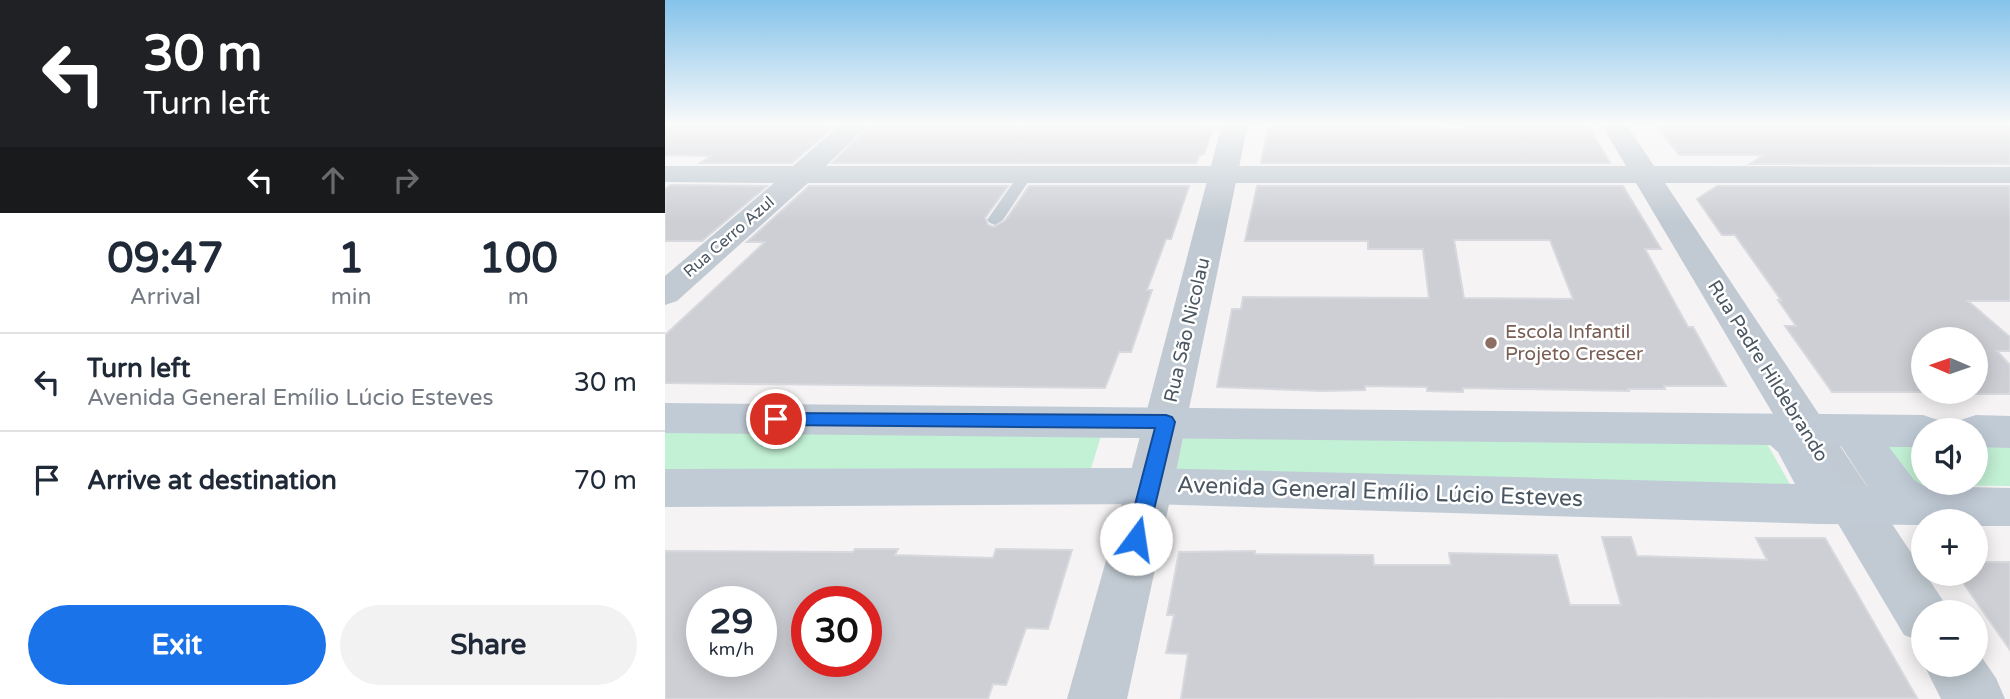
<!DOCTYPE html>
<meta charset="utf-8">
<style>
body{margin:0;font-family:"Varela Round",sans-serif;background:#f2f2f3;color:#1f2937;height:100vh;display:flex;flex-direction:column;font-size:26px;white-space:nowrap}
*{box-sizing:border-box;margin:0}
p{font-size:23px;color:#747a83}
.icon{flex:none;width:38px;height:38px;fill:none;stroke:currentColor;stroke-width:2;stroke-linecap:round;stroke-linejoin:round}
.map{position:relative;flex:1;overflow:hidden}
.details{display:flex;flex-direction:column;background:#fff;width:665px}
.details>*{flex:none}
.top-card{background:#202124;color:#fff;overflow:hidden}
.needle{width:46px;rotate:272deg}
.tools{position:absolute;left:1246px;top:327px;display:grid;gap:14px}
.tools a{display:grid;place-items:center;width:77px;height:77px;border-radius:50%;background:#fff;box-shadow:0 4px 18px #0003;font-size:35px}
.speed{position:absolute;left:21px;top:586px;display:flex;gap:14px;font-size:35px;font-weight:700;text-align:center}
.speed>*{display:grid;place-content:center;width:91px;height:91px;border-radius:50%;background:#fff;box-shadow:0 4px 18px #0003;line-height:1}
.speed small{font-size:18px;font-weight:400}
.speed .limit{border:10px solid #d22;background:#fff;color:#111}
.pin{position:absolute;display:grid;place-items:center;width:60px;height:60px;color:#fff;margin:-30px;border:4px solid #fff;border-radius:50%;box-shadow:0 2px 7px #0007}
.me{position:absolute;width:77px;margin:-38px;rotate:14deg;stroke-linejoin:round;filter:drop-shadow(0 0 5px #0008)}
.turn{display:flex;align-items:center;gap:24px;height:147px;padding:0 28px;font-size:32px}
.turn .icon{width:91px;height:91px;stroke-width:2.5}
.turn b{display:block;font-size:49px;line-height:60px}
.lanes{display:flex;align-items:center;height:66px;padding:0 28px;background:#0003;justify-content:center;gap:35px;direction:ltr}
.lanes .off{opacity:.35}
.eta{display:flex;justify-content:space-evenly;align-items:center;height:119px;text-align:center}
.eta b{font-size:42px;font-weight:700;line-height:49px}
.button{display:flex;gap:14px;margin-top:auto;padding:14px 28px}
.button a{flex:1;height:80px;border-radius:42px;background:#1a73e8;color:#fff;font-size:28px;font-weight:700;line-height:80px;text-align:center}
.button a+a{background:#f2f2f3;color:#1f2937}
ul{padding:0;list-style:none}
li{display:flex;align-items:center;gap:21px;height:98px;padding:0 28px;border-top:2px solid #e0e1e3}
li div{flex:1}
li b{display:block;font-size:26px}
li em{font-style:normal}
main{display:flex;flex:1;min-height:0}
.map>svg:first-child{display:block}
</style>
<main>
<section class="details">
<div class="top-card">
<div class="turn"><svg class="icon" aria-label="left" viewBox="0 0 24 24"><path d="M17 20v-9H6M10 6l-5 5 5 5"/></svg><div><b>30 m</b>Turn left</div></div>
<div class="lanes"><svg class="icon" aria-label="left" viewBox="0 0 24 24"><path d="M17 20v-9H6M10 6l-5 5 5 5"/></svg><svg class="icon off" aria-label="ahead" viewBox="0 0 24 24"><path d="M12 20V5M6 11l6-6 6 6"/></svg><svg class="icon off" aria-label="right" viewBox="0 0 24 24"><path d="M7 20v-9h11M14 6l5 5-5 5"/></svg></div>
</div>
<div class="eta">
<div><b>09:47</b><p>Arrival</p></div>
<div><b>1</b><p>min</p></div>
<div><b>100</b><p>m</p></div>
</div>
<ul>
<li><svg class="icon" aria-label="left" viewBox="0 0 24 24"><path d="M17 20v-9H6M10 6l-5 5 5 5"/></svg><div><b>Turn left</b><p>Avenida General Emílio Lúcio Esteves</p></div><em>30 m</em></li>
<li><svg class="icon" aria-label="arrive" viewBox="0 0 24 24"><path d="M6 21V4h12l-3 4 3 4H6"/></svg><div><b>Arrive at destination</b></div><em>70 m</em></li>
</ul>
<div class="button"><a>Exit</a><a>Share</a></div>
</section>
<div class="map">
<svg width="1345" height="699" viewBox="0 0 1345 699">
<rect width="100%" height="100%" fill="#f5f3f3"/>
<g fill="#c3f1d5">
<path d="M0 431 437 433 423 478 0 473Z"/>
<path d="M518 438 1101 442 1126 486 508 481Z"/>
<path d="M1204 441 1258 442V483H1311V442L1345 443V486L1235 485Z"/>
</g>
<g fill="#cdcfd5" stroke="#d7d9de" stroke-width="2" fill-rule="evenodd">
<path d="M0 124H172L127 163H35L46 156 0 155Z"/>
<path d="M206 124H528L549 125 539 154 534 156 531 163H167Z"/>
<path d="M604 124H739V128L798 129 797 124H922L945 163H596Z"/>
<path d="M990 124H1345V164H1085L1098 155H1014Z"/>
<path d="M6 185 102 186 37 241H0V189Z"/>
<path d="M144 186H343L320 218 323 225 329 227 340 221 364 186H524L506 239H501L482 290H487L466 352H454L440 388 0 383V335L100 242H82Z"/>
<path d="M592 186H958L996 249H980L1023 327H1028L1061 386H999L1000 389H963L964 391 798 388V392L762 391V387L700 386V390L657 391 552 387 567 309H576L578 297 764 298 758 249H703V241H580ZM789 240H885L908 299 799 298Z"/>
<path d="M1052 186H1345V301H1303L1345 337V351H1332L1345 365V394H1311V340H1258V392H1167L1120 326H1131L1113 300H1116L1070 235H1057L1032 199Z"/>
<path d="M937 537H966L972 556 1102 560 1091 538H1160L1252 698 516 699 523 654 501 653 509 615H502L514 552 590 551V554L708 555 709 565H786L784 553 892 555 905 605H956Z"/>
<path d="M190 549H233L230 555 328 558 331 549 407 550 383 629 361 628 341 685 328 684 323 699H0V551L188 552ZM37 602H96V662H37ZM142 602H201V662H142Z"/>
<path d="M1311 562H1345V650L1292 574H1311Z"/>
</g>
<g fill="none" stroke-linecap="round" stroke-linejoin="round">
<path fill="#c1cad2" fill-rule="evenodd" d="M362 169 369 173 338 220 330 225 325 223 322 220 357 170Z"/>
<g fill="#c1cad2" fill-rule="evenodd">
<path d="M176 124H204L161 166H961L936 124H961L989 166 1345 167V183H1000L1277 599 1283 612H1258V642L1239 635 971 183H143L12 301 0 305V276L109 183 0 182V166H128Z"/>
<path d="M485 468 501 473 508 486 462 699H402L462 486 469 473Z"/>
<path d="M1311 649 1331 678 1340 699H1276L1259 665H1311Z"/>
</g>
<path fill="#c1cad2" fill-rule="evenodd" d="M557 124H583L508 486 501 499 485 504 469 499 462 486Z"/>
<g fill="#c1cbd6" fill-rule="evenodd">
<path d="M0 403 1258 415 1273 420 1279 430H1258V447H1224L1249 480 1259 486 1345 488V526H1311V522H1258V525L1155 524 485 504 0 507V469L485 468 1130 484 1113 452 1105 445 0 433ZM1155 446H1176L1202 486 1178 485Z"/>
<path d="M1311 415 1345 416V448L1311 447V430H1290L1296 420Z"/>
</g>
</g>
<linearGradient id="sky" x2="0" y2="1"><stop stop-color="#85c3ea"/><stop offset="0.56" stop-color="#fafafa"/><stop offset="1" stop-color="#fafafa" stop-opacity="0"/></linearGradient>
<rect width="1345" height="222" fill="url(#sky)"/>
<path fill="#1a73e8" stroke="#114b97" stroke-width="2" d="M111 413 501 415 507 417 510 422 482 539 479 545 471 548 464 545 461 539 490 428 111 425 105 423 102 419 105 414Z"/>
<circle fill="#8d6e63" stroke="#fff" stroke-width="2.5" cx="826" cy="343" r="7"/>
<g text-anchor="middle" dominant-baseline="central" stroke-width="5" stroke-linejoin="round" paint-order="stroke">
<g font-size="16" fill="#4a5661" stroke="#fff">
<text transform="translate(64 237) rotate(-41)">Rua Cerro Azul</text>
</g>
<g font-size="19" fill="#4a5661" stroke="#fff">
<text transform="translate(522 330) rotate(-77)">Rua São Nicolau</text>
<text transform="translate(1103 371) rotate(58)">Rua Padre Hildebrando</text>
</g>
<g font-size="19" fill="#785e54" stroke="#fff" text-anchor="start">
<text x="840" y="332">Escola Infantil<tspan x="840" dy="22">Projeto Crescer</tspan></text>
</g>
<g font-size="23" fill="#4a5661" stroke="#fff">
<text transform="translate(715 492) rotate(2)">Avenida General Emílio Lúcio Esteves</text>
</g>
</g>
</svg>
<div class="tools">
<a><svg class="needle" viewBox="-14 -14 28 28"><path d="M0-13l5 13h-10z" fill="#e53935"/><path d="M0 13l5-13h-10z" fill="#747a83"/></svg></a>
<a><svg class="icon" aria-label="sound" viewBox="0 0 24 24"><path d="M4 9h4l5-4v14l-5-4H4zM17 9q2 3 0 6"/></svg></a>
<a>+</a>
<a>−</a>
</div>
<div class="speed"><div>29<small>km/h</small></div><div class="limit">30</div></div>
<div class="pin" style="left:111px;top:419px;background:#d93025"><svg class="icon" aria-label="arrive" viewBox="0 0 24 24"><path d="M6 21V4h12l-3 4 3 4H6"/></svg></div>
<svg class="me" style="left:471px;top:539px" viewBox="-20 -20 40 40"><circle r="19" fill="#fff"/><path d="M0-13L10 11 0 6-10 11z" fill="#1a73e8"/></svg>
</div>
</main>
